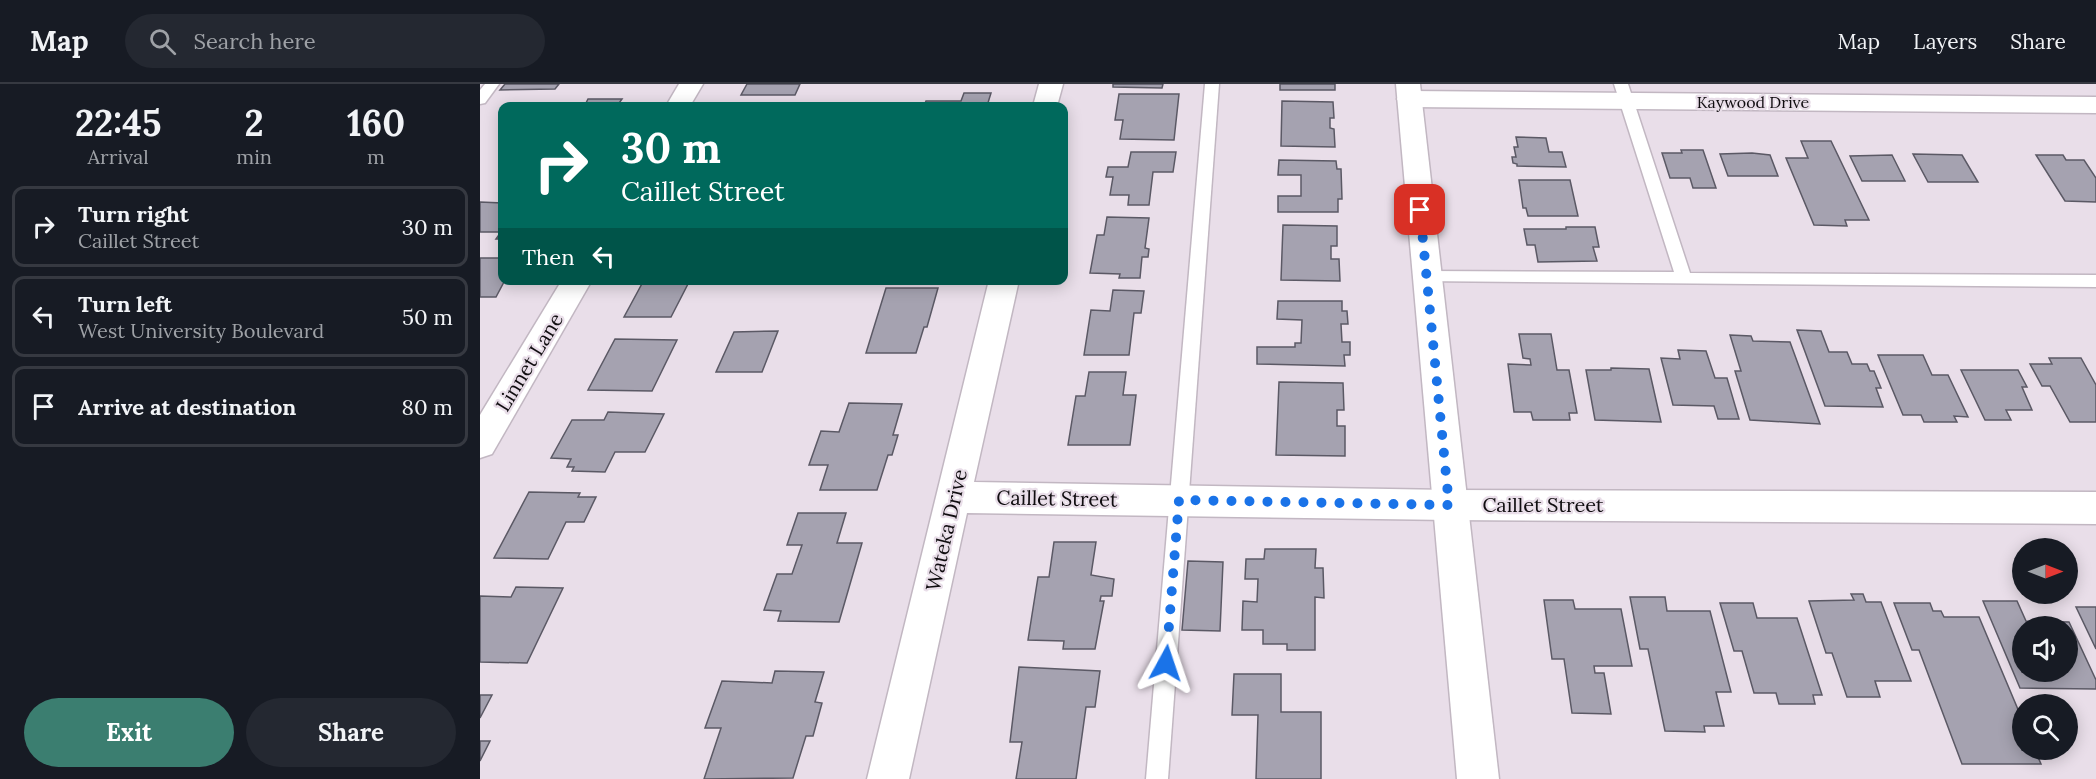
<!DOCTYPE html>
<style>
body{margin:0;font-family:Lora,serif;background:#242831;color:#f1f3f6;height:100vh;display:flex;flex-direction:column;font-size:22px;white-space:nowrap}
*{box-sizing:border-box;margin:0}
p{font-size:20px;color:#9ea1a6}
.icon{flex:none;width:33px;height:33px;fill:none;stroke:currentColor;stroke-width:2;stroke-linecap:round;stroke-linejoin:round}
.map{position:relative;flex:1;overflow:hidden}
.drawer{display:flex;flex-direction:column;background:#171b24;width:480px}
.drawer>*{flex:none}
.guide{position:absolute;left:18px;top:18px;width:570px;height:183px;border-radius:12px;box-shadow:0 3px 15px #0003;background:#00695c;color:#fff;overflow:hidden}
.needle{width:39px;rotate:90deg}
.tools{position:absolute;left:1532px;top:454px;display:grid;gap:12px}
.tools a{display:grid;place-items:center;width:66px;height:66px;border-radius:50%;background:#171b24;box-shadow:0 3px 15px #0003;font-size:30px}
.pin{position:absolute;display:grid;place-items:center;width:51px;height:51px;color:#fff;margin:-26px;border-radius:12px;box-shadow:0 3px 9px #0006}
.me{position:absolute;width:66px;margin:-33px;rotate:5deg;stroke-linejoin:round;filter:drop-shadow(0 0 4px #0008)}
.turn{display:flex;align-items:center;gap:21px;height:126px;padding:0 24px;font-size:27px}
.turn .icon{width:78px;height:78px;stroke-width:2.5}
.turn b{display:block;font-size:42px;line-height:51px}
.then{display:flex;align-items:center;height:57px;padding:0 24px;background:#0003;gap:12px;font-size:22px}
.eta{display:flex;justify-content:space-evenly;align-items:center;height:102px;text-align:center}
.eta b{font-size:36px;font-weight:700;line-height:42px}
.cta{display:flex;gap:12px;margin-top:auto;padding:12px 24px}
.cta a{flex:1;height:69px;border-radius:36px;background:#3b7e70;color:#fff;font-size:24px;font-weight:700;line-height:69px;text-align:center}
.cta a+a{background:#242831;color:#f1f3f6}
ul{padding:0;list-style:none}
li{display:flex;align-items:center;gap:18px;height:81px;margin:0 12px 9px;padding:0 12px;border:3px solid #363941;border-radius:12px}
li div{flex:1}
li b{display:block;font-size:22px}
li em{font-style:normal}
header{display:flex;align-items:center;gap:36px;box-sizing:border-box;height:84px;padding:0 30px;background:#171b24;border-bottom:2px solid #363941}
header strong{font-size:28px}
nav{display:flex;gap:33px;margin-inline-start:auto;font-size:21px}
.search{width:420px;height:54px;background:#242831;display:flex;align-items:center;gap:15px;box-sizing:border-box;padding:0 21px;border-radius:33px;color:#9ea1a6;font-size:22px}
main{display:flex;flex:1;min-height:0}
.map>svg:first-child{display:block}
</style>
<header>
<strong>Map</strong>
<div class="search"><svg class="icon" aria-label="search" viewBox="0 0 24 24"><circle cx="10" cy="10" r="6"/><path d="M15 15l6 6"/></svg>Search here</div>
<nav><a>Map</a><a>Layers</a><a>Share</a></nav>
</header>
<main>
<section class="drawer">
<div class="eta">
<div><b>22:45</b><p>Arrival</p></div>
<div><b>2</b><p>min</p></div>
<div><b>160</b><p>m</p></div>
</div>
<ul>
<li><svg class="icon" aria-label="right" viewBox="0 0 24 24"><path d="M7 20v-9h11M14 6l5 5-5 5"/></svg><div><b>Turn right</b><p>Caillet Street</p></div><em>30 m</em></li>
<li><svg class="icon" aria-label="left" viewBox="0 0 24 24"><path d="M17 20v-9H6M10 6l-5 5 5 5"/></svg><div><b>Turn left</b><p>West University Boulevard</p></div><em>50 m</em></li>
<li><svg class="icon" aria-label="arrive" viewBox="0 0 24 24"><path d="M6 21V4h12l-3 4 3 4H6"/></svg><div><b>Arrive at destination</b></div><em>80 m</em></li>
</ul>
<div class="cta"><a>Exit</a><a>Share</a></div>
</section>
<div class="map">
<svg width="1616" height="695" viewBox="0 0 1616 695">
<rect width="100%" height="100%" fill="#e9dee9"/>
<g fill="#a5a2b0" stroke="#5b5965" stroke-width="1.5" fill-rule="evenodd">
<path d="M25 0H79L75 5 20 6Z"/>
<path d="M267 0H320L315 11H261Z"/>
<path d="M633 0H683L682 4 633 3Z"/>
<rect x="800" y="0" width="55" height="6"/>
<path d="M484 9H511L507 22H444L446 17H481Z"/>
<path d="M639 10H699L694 56 640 55 643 36H635Z"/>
<path d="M108 15H142L137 22H64L105 21Z"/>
<path d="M802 17 853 18 854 34H850V44L854 45 855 63 801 62Z"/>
<path d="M1036 53 1066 54 1069 68H1082L1086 83 1037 82V80L1033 79 1032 73H1036L1034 63H1038Z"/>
<path d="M1321 57H1351L1389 136H1365L1367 142 1334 141 1306 74H1328Z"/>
<path d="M1201 66H1223L1236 104H1213L1210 94H1190L1182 69H1202Z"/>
<path d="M651 68H696L693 88H673L669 121H648L649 111H630L633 93H626L628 83H648Z"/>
<path d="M1272 69 1290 71 1298 92H1248L1240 70Z"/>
<path d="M1433 70 1482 71 1498 98H1448Z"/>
<path d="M1412 71 1425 97H1382L1370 72Z"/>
<path d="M1556 71H1583L1586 76H1604L1616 94V118L1585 117Z"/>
<path d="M799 76 856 77 857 85H861L862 115H858V128H798V112H821V91H798Z"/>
<path d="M1039 96H1090L1098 132H1048L1046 124H1043Z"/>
<path d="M0 118 22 119V155H16L21 148H0Z"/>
<path d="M627 133 669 134 665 164 669 165 668 173H662L660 194H639L640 190 610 189 617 151H624Z"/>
<path d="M803 141 857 142V162H851V175H859L860 197 801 196Z"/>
<path d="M1086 143H1115L1119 163H1113L1117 177 1058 178 1055 161H1047L1044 145H1086Z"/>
<path d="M0 174H22V196H25L16 213H0Z"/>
<path d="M164 196H210L191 233H144Z"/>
<path d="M406 204H458L447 243H444L436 269H386Z"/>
<path d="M633 206 664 207 661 229H654L649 271H604L611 226 630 227Z"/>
<path d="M798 217H862V227H867L868 240H861L862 258H870V271H864L865 282 777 280V263H815V259H821L822 236 797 235Z"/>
<path d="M1317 246 1341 247 1349 268H1367L1372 280H1387L1390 287H1394L1401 304H1396L1403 323 1345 322Z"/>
<path d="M298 247 282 288H236L254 248Z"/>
<path d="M1039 250H1071L1077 286H1089L1097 329H1089L1090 336H1053L1051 328H1034L1028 280 1051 281 1050 275 1043 274Z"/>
<path d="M1250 251 1271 252 1273 257 1310 258 1340 340 1270 336 1255 287H1261Z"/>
<path d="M135 255 197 256 172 307 108 306Z"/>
<path d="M1198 266 1226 267 1235 294H1247L1259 335H1238L1234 322 1193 321 1181 274 1200 275Z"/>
<path d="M1398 271H1443L1452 291H1468L1488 333 1474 332 1477 338H1444L1441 331H1423Z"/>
<path d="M1569 274H1601L1616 301V338H1590L1570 302H1562L1550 280H1572Z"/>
<path d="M1131 284 1169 285 1181 338 1115 336 1106 286H1131Z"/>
<path d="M1481 286H1538L1547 303H1542L1552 326H1526L1531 336H1505Z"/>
<path d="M609 288H646L643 311H656L650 361H588L596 312H605Z"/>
<path d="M799 298 863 299 864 326H857V342H865V372L796 371Z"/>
<path d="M369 319 422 320 413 351H418L412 371H408L397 406H340L348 381H329L341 347 359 348Z"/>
<path d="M128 328 184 330 165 368H135L125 388 92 387 94 383H87L91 375 71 374 92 336H124Z"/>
<path d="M49 408 100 409 98 413H116L104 438H86L68 475 14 474Z"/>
<path d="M318 429H366L357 459H382L359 538 298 537 301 527 284 526 297 490H312L322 461H307Z"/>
<path d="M574 458H616L611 491 634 495 632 512H621L620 517H624L615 565H583L584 557 548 556 558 493H569Z"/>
<path d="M785 465H836L835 484H843L844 514 835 513V566H807V560H783V546H762L763 517 777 518 778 495H765L766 475H784Z"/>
<path d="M708 477 743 478 740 547 702 546Z"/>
<path d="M36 503 83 504 47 579 0 578V512L31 513Z"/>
<path d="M1371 510H1383L1386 518H1401L1431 597H1395L1400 613H1367L1352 569H1346L1329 517 1374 516Z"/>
<path d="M1150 513H1185L1187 527H1230L1251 608H1236L1244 642H1224L1225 648 1185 647 1168 565H1160Z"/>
<path d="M1064 516H1093L1095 525H1141L1152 582H1114L1115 589H1124L1131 630 1092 629 1084 575H1072Z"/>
<path d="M1503 517H1537L1546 537 1589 538 1616 596V605L1540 604ZM1542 543H1587V588H1542Z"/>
<path d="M1240 519H1273L1277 534H1317L1342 611H1333L1335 620H1299L1296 609H1274L1262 567H1254Z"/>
<path d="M1414 519H1450L1453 527H1461L1464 533H1499L1542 635V666H1555L1561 680H1482L1439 566H1432Z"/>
<path d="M1596 523H1616V565Z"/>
<path d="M539 583 620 587 615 623H606L596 695H536L542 658H530Z"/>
<path d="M295 587 344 588 335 618 342 619 333 652H326L313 694 224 695 241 644H225L242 597 292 599Z"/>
<path d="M754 590H801V628H841V695H776L778 631H752Z"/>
<path d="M0 611H12L0 634Z"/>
<path d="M0 657H10L0 677Z"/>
</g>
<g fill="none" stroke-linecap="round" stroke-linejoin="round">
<defs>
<g id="service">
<path d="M5 0H19L5 19 0 20V6Z"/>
<path d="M725 0H739L688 695H666Z"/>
<path d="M1134 0H1148L1210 189 1616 191V203L940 197 938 193 940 189 946 187 1194 188Z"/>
</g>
<g id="minor">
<path d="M199 0H223L210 22H186Z"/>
<path d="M559 0H583L577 22H553Z"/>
<path d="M930 7 1616 13V29L930 23 921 21 917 15 921 9Z"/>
<path d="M82 196H112L12 370 0 374V331Z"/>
<path d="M509 196H539L494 398 969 406 1616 408V440L969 436 487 429 429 695H387Z"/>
</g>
<path id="tertiary" d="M916 0H940L1019 695H977Z"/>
</defs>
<use href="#service" stroke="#c2b7c2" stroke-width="3"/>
<use href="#minor" stroke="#c2b7c2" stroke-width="3"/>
<use href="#tertiary" stroke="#c2b7c2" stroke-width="3"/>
<use href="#service" fill="#fff" fill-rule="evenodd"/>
<use href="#minor" fill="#fff" fill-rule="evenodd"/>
<use href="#tertiary" fill="#fff" fill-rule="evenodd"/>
</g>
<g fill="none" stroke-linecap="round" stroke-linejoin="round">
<path stroke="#1a73e8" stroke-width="10" stroke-dasharray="0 18" d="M686 579 699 416 969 421 940 126"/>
</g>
<g text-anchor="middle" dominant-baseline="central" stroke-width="4.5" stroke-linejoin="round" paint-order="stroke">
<g font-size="16" fill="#100d10" stroke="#e9dee9">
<text x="1273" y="18">Kaywood Drive</text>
</g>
<g font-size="20" fill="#100d10" stroke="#e9dee9">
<text transform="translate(49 278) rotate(-59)">Linnet Lane</text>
<text transform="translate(577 414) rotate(1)">Caillet Street</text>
<text x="1063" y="420">Caillet Street</text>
<text transform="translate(466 446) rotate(-77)">Wateka Drive</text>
</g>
</g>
</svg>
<div class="tools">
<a><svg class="needle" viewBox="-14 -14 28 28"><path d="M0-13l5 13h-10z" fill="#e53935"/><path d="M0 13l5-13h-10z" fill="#9ea1a6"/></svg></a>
<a><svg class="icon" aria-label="sound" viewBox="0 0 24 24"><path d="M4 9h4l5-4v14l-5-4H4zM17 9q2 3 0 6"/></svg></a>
<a><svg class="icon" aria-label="search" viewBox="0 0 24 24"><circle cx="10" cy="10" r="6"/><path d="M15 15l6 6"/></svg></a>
</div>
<div class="pin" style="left:940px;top:126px;background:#d93025"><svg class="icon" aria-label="arrive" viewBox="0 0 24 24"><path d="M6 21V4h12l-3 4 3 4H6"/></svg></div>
<svg class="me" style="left:686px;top:579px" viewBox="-20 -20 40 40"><path d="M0-17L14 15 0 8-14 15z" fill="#1a73e8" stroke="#fff" stroke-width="4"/></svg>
<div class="guide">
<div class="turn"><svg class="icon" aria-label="right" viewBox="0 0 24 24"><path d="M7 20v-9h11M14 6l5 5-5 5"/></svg><div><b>30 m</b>Caillet Street</div></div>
<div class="then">Then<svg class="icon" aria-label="left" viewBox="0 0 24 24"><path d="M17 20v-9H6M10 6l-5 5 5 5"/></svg></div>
</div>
</div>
</main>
